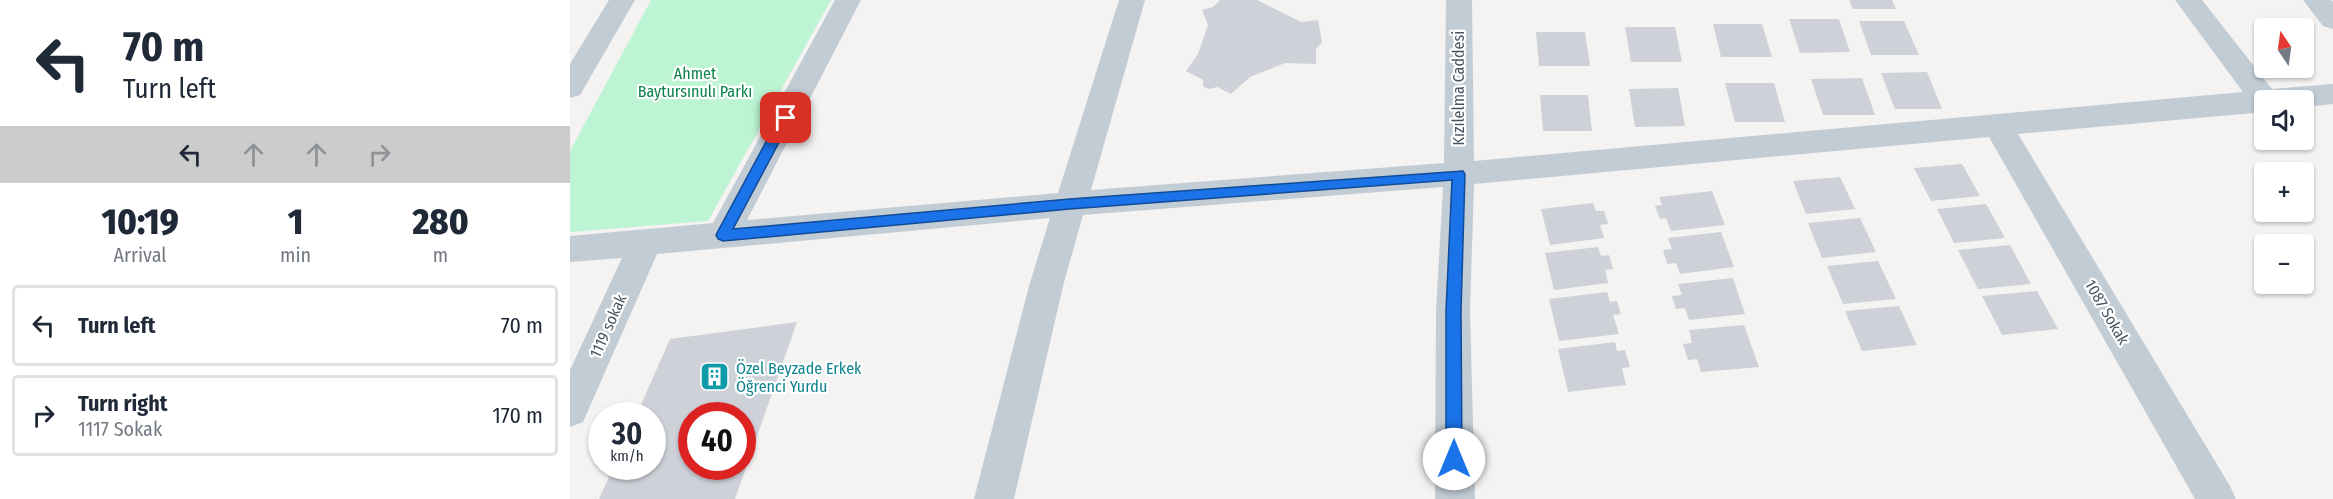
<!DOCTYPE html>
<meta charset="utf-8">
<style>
body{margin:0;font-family:"Fira Sans Condensed",sans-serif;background:#f6f6f7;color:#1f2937;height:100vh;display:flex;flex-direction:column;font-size:22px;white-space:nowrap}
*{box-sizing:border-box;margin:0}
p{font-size:20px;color:#747a83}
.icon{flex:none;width:33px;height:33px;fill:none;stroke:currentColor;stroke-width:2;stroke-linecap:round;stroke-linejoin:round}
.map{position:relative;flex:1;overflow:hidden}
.side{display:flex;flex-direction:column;background:#fff;width:570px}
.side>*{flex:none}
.top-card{background:#fff;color:#1f2937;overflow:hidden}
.needle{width:39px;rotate:347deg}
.controls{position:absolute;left:1684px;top:18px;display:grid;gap:12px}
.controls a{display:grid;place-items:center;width:60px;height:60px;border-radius:6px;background:#fff;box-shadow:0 2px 4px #0004;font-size:30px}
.speed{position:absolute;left:18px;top:402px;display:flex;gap:12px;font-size:30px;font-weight:700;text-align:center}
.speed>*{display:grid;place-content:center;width:78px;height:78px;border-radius:50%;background:#fff;box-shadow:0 2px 4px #0004;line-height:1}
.speed small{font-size:15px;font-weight:400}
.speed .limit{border:9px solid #d22;background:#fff;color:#111}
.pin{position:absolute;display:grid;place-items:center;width:51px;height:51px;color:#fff;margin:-26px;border-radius:12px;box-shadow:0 3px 9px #0006}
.me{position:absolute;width:66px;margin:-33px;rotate:0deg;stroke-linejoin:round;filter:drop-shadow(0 0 4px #0008)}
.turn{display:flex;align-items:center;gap:21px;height:126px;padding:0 24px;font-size:27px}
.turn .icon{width:78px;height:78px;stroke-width:2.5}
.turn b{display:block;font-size:42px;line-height:51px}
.lanes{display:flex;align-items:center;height:57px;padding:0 24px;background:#0003;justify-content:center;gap:30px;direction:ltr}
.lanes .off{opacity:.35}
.eta{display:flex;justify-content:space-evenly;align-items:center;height:102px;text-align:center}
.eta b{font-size:36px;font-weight:800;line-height:42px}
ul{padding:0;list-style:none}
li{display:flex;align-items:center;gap:18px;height:81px;margin:0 12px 9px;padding:0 12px;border:3px solid #e0e1e3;border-radius:6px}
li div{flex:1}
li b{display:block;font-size:22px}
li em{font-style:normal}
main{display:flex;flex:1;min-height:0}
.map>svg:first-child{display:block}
</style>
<main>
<section class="side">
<div class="top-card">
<div class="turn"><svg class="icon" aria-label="left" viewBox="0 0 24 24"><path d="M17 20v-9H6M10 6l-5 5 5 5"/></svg><div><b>70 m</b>Turn left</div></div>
<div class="lanes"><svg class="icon" aria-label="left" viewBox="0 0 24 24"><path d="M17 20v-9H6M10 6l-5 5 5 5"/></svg><svg class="icon off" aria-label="ahead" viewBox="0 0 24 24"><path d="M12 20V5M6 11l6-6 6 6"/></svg><svg class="icon off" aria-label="ahead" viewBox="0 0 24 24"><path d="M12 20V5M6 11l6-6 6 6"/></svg><svg class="icon off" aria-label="right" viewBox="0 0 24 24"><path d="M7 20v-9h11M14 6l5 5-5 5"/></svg></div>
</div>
<div class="eta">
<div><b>10:19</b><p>Arrival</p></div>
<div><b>1</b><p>min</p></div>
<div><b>280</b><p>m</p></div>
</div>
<ul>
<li><svg class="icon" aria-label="left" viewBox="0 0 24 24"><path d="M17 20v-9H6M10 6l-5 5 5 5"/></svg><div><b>Turn left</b></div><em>70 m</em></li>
<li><svg class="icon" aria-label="right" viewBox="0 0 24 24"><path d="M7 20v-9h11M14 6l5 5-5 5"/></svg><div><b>Turn right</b><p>1117 Sokak</p></div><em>170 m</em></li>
</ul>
</section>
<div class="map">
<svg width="1763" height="499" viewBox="0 0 1763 499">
<rect width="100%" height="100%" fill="#f5f2f2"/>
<path fill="#bdf5d4" d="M81 0H261L138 221 0 232V151Z"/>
<g fill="#ced1d8" fill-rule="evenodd">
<path d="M650 0H687L731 22 748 20 752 42 746 49V64L715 63 680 77 661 94 647 87 639 89 633 86V80L616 71 628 54 638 25 632 10 643 7Z"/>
<path d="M1279 0H1322L1326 9H1283Z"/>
<path d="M1219 19H1269L1280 52 1230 53Z"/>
<path d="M1289 21H1334L1349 55H1301Z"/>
<path d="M1143 24H1192L1202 57H1151Z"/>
<path d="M1055 27H1105L1112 62H1061Z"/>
<path d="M966 32H1015L1020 66H969Z"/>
<path d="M1357 72 1372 109H1325L1311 73Z"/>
<path d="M1292 78 1305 115H1253L1241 79Z"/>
<path d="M1155 83H1204L1215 122H1165Z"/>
<path d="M1108 88 1115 126 1065 127 1059 89Z"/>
<path d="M970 95H1018L1022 131H973Z"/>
<path d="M1392 164 1410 196 1361 201 1344 168Z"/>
<path d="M1270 177 1285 209 1236 214 1223 181Z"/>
<path d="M1142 191 1155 225 1101 231 1096 218 1090 219 1085 206 1092 205 1089 197Z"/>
<path d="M1023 203 1026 211H1034L1038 224 1030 225 1034 238 980 245 971 209Z"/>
<path d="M1416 204 1435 238 1384 243 1367 209Z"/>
<path d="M1290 218 1306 252 1252 258 1238 223Z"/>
<path d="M1151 232 1164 267 1110 274 1106 263 1097 264 1093 250 1102 249 1098 238Z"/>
<path d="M1440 245 1461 284 1408 289 1388 250Z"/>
<path d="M1028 247 1031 256 1039 255 1043 269 1035 270 1038 283 984 290 975 253Z"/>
<path d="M1308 261 1326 299 1273 304 1257 266Z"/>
<path d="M1163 278 1175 314 1119 320 1115 308 1106 309 1102 296 1112 295 1108 284Z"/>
<path d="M1467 291 1488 329 1432 335 1412 296Z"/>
<path d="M1037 292 1040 302 1047 301 1051 314 1043 315 1049 334 989 341 979 299Z"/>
<path d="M1329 306 1347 345 1292 351 1275 311Z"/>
<path d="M227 322 165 499H29L44 466H82V416H66L100 339ZM122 416H172V466H122Z"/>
<path d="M1174 325 1189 367 1131 372 1127 359 1118 360 1113 344 1122 343 1119 330Z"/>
<path d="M1045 342 1047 351 1055 350 1060 367 1052 368 1056 385 998 392 988 349Z"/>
</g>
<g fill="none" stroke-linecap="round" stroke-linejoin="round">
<g fill="#c2ccd5" fill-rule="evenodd">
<path d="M39 0H65L10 95 0 98V64Z"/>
<path d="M265 0H291L177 220 488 193 549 0H575L521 190 874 163 876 0H902L904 161 1673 92 1605 0H1632L1702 89 1763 84V104L1734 107V100H1695V112L1448 134 1660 486 1666 499H1625L1419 137 904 184 900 311 905 499H865L866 311 873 187 513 215 493 286 444 499H404L459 286 480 218 87 254 13 422 0 427V370L52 258 0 262V236L143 223Z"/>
<path d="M1733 0H1761L1763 2V29L1753 26Z"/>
</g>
</g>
<path fill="#1a73e8" stroke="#114b97" stroke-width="1.5" d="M216 113 222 118 163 229 500 199 893 171 895 174 891 311 892 459 890 464 884 466 878 464 876 459V311L882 180 500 209 153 241 148 239 146 235 148 231 211 114Z"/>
<defs>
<symbol id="building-square" viewBox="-11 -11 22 22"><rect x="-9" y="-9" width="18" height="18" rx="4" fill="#0f9aa8" stroke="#fff"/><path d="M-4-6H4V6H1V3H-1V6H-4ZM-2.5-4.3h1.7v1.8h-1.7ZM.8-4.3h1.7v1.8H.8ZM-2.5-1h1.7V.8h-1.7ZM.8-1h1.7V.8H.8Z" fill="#fff"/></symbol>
</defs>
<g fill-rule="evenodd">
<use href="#building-square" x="128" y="360" width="33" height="33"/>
</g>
<g text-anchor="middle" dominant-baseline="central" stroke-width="4.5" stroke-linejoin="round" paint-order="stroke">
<g font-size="16" fill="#0c834a" stroke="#fff">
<text x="125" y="73">Ahmet<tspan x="125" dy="18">Baytursınulı Parkı</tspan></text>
</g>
<g font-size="16" fill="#475562" stroke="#fff">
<text transform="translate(888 88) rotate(-90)">Kızılelma Caddesi</text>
<text transform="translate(1537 312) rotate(60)">1087 Sokak</text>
<text transform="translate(38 326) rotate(-66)">1119 sokak</text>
</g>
<g font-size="16" fill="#0d838f" stroke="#fff" text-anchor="start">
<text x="166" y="368">Özel Beyzade Erkek<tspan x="166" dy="18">Öğrenci Yurdu</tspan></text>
</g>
</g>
</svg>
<div class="controls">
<a><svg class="needle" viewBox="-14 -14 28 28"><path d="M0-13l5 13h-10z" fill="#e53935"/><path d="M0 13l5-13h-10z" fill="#747a83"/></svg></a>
<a><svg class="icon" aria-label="sound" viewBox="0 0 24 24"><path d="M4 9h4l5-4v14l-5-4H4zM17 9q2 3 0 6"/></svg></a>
<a>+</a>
<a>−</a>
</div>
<div class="speed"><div>30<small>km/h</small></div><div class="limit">40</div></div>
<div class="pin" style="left:216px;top:118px;background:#d93025"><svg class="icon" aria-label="arrive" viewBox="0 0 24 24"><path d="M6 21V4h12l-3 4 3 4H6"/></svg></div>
<svg class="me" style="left:884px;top:459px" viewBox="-20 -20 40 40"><circle r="19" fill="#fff"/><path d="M0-13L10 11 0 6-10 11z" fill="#1a73e8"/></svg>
</div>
</main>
